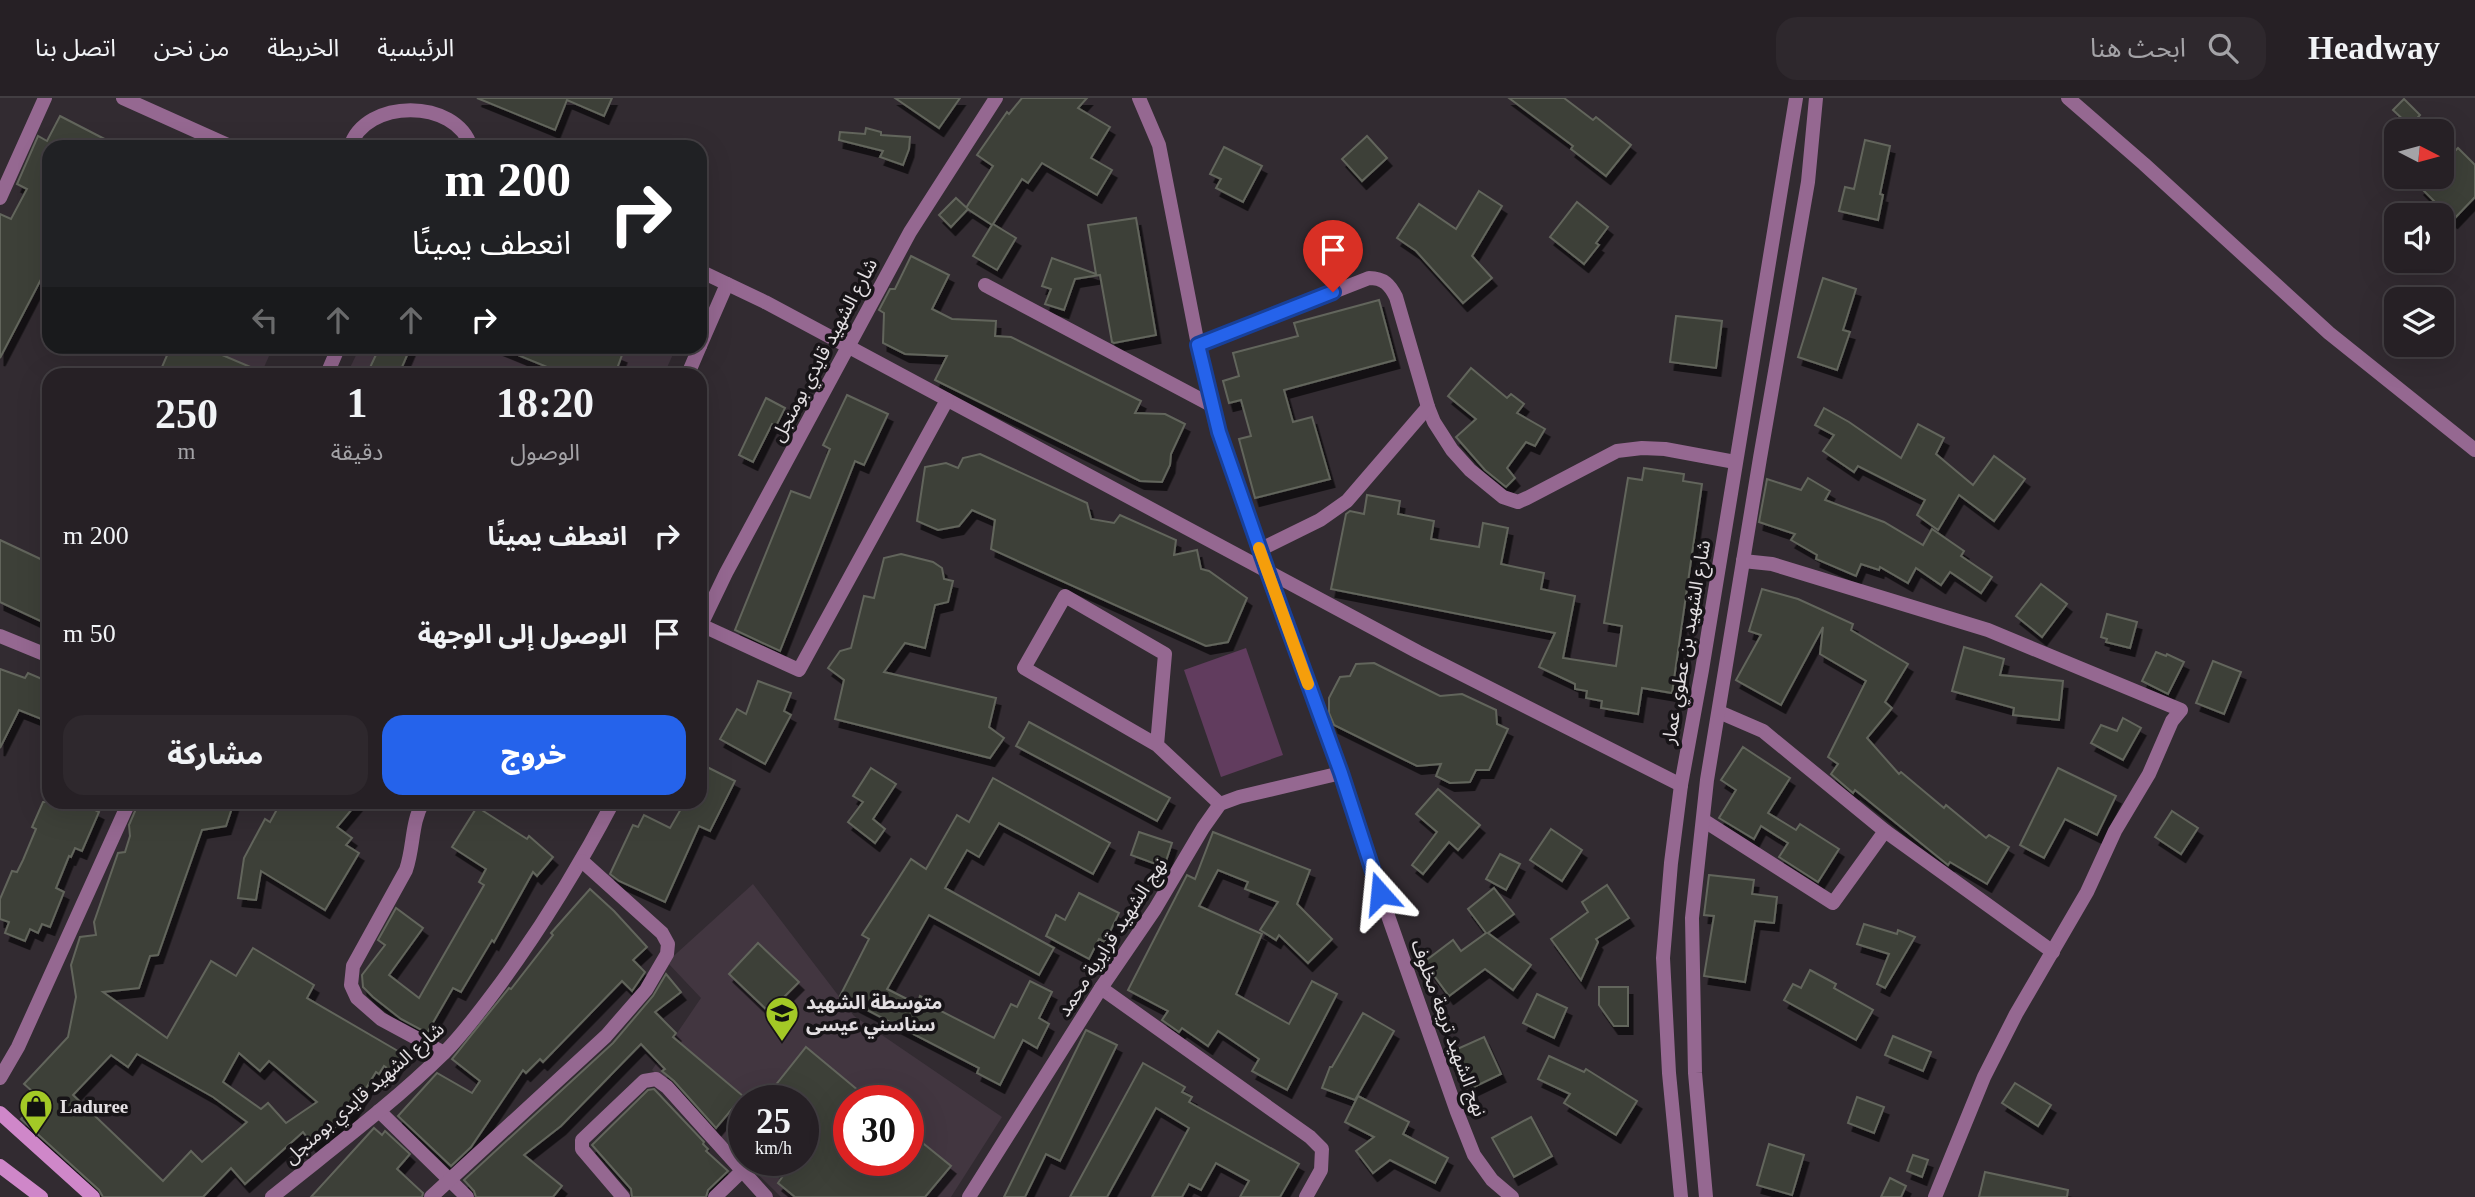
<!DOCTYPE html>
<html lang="ar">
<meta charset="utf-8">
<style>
body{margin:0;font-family:"Times New Roman","Noto Sans Arabic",serif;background:#2e282d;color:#f1f3f6;direction:rtl;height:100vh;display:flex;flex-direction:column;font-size:26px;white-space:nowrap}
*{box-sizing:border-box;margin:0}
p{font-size:23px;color:#a4a3a7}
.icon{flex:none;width:38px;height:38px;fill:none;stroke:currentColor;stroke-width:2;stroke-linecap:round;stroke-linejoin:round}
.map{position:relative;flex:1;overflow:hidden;direction:ltr}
.details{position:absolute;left:42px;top:270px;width:665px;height:441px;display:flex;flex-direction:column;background:#262025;border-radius:21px;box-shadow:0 7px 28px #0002,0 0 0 2px #423e42;direction:rtl}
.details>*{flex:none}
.hud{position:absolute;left:42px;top:42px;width:665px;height:214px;border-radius:21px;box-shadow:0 7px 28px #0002,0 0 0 2px #423e42;direction:rtl;background:#202124;color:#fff;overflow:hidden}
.needle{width:46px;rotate:96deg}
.tools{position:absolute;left:2384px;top:21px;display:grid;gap:14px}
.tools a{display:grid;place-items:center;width:70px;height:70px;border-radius:14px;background:#262025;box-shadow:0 7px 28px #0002,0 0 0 2px #423e42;font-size:35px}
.speed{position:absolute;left:728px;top:987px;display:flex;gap:14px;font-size:35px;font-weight:700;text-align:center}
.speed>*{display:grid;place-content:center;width:91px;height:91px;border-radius:50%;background:#262025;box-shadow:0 7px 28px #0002,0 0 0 2px #423e42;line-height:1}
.speed small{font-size:18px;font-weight:400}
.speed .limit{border:10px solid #d22;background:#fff;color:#111}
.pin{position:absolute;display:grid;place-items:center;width:60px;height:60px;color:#fff;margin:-72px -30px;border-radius:50% 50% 50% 0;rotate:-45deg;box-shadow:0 0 7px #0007}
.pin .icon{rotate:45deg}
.me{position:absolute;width:77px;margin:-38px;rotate:342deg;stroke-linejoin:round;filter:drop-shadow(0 0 5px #0008)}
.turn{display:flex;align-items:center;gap:24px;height:147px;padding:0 21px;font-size:32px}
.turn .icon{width:91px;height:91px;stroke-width:2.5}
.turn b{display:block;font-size:49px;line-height:60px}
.lanes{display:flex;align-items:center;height:66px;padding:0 21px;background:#0003;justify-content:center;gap:35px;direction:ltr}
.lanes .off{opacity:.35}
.eta{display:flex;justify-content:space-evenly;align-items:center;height:119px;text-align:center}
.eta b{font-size:42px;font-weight:800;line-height:49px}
.action{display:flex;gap:14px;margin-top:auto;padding:14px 21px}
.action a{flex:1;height:80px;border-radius:21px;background:#2563eb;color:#fff;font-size:28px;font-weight:800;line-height:80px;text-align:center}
.action a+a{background:#2e282d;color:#f1f3f6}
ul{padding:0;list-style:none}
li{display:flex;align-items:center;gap:21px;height:98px;padding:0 21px}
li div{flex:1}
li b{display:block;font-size:26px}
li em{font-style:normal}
header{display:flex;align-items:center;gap:42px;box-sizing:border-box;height:98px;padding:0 35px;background:#262025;border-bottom:2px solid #423e42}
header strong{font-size:33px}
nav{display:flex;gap:38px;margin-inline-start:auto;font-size:24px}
.search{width:490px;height:63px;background:#2e282d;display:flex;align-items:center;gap:18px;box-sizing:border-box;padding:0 24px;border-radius:21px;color:#a4a3a7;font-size:26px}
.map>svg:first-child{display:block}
</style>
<header>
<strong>Headway</strong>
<div class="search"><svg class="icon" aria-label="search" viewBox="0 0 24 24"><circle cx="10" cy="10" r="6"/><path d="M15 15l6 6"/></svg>ابحث هنا</div>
<nav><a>الرئيسية</a><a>الخريطة</a><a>من نحن</a><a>اتصل بنا</a></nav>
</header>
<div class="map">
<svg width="2475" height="1099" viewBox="0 0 2475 1099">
<defs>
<filter id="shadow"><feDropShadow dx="4.5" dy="8" stdDeviation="0" flood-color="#0009"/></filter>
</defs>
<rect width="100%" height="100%" fill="#322b31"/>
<g fill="#423640" fill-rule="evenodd">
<path d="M666 248 675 252 664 276H347L360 249Z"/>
<path d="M175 249H249L269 258 261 276H162Z"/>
<path d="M753 786 854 918 1002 1019 951 1099H781L652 972 701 900 667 864ZM744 1003H803V1062H744ZM849 1003H908V1062H849Z"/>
</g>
<path fill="#613c5e" d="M1246 550 1283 657 1221 679 1184 572Z"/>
<g fill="#3d4037" stroke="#62655c" stroke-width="2" fill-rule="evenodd" filter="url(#shadow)">
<path d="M477 0H612L604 18 567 2 555 32Z"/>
<path d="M895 0H960L939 30Z"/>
<path d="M1022 0H1087L1078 10 1110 29 1091 60 1112 72 1097 97 1042 65 1028 85 1022 81 993 126 1016 140 997 172 973 158 992 127 966 110 993 68 977 57 1007 14 1009 16Z"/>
<path d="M1509 0H1564L1593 22 1596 19 1631 47 1606 78 1571 51 1573 48Z"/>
<path d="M2404 1 2420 17 2410 28 2393 12Z"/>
<path d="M60 18 120 49H49V166L0 260V116L11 121 27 91 17 86 38 38 47 43Z"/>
<path d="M866 30 881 34V37L910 39 909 51 903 67 880 59 883 53 839 42 840 34 865 36Z"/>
<path d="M1367 38 1387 60 1362 83 1342 61Z"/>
<path d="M1865 42 1890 48 1880 96 1883 97 1878 122 1839 113 1845 89 1854 91Z"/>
<path d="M1224 49 1262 68 1243 104 1216 90 1221 81 1210 76Z"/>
<path d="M2458 50 2475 67V99L2453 122 2420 89 2430 79H2441V67Z"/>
<path d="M1479 93 1502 108 1472 158 1492 180 1463 205 1416 153 1397 140 1419 106 1456 131Z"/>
<path d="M956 100 968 111 951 129 939 117Z"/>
<path d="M1577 104 1608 129 1596 145 1599 147 1584 166 1550 139Z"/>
<path d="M1136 120 1156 237 1114 245 1112 244 1100 177 1075 181 1064 212 1045 206 1051 191 1042 188 1052 160 1096 176 1088 127Z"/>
<path d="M911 158 949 177 932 211 952 221 996 223 995 238 1011 239 1141 303 1135 315 1165 316 1185 326 1171 356 1170 367 1162 384 1140 383 935 282 947 258 905 256 883 245 884 215 879 212 890 191H895Z"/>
<path d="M1823 180 1856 191 1843 232 1850 234 1837 272 1798 259Z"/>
<path d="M1379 202 1395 262 1284 292 1293 324 1312 319 1330 381 1255 400 1239 341 1251 338 1241 302 1229 305 1223 283 1239 278 1233 255 1298 238 1294 225Z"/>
<path d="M1676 218 1722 223 1716 270 1670 264Z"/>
<path d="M171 248H201L267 276H159Z"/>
<path d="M380 248H411L399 276H367Z"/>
<path d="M496 248H600L622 257 615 276H555L557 273Z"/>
<path d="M1471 270 1507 300 1511 296 1524 306 1517 315 1545 331 1535 348 1526 344 1507 370 1515 380 1506 389 1485 372 1456 339 1476 321 1448 298Z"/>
<path d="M847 297 888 316 864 367 855 363 780 553 735 532 791 393 810 400 830 351 823 347Z"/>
<path d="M766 300 785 310 776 328 772 326 753 364 739 357Z"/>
<path d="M1824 310 1849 324 1901 360 1918 326 1944 340 1936 356 1973 387 1994 358 2025 381 1994 423 1959 397 1938 432 1917 417 1925 402 1858 368 1854 374 1823 353 1834 337 1815 327Z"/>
<path d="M980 356 1087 405 1091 421 1114 425 1120 417 1176 442 1174 457 1197 452 1201 471 1209 473 1247 500 1228 544 1206 548 991 451 995 422 972 412 959 428 938 432 917 423 925 369 946 365 958 370 963 360Z"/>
<path d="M1644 370 1684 376 1683 383 1702 386 1672 595 1642 590 1638 616 1601 610 1602 603 1586 600 1587 593 1575 591V586L1539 569 1555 535 1331 491 1346 416 1350 413 1364 416 1367 397 1400 403 1398 416 1434 423 1431 441 1479 449 1483 425 1508 430 1501 466 1544 475 1541 491 1575 498 1563 560 1616 568 1622 528 1604 525 1628 380 1642 382Z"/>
<path d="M1808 380 1830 393 1825 402 1884 424 1923 447 1932 431 1964 453 1961 458 1992 479 1981 495 1950 474 1941 487 1916 470 1908 485 1880 469 1879 472 1861 466 1856 478 1816 461 1817 457 1791 442 1795 436 1759 424 1767 381 1801 392Z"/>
<path d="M0 442 49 465V527L0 504Z"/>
<path d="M901 456 933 464 942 470 944 481 953 483 948 504 935 507 925 550 905 545 884 574 996 600 989 629 1004 640 990 660 835 621 844 582 828 570 840 553 851 550 864 498 874 500 884 460Z"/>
<path d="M2041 486 2067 506 2042 539 2016 518Z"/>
<path d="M1762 491 1798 501 1853 526 1851 532 1908 566 1885 604 1892 610 1867 640 1899 676 1901 674 1944 710 1946 707 1986 740 1989 737 2009 749 1987 786 1950 764 1948 767 1855 692 1853 695 1831 676 1838 666 1828 659 1866 583 1820 556 1823 529 1781 607 1736 582 1761 537 1749 533Z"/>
<path d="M2107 516 2137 524 2130 550 2106 544 2107 541 2101 539Z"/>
<path d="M1964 549 2004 561 2000 577 2063 583 2059 622 2013 617 2014 610 1952 593Z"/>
<path d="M2156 554 2166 558 2167 556 2184 564 2168 596 2142 583Z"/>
<path d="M2213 563 2241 574 2224 616 2196 605Z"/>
<path d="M1374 565 1440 598 1462 596 1496 612 1497 626 1508 631 1489 672H1476L1470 684 1450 685 1436 678 1441 666 1417 668 1334 627 1329 615V600L1340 579 1350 578 1356 566Z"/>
<path d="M0 571 25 580 28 575 49 584V624L19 612 0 650Z"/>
<path d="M758 583 791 595 784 613 791 617 765 666 720 641 737 611 746 616Z"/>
<path d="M2123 620 2141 630 2123 662 2091 645 2101 627 2117 633Z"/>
<path d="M1029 624 1170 700 1157 723 1016 648Z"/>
<path d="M1743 649 1790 680 1768 715 1796 732 1800 726 1839 751 1818 784 1779 759 1788 745 1761 728 1754 741 1719 720 1736 692 1721 682Z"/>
<path d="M705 668 735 683 710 733 699 728 665 804 619 783 610 776 633 727 638 729 644 717 670 730 685 704H700V677Z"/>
<path d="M871 670 896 686 873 721 885 731 875 745 848 724 863 704 853 698Z"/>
<path d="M2058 670 2116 698 2097 737 2065 721 2044 760 2020 747Z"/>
<path d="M993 680 1110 745 1093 776 999 725 979 759 967 752 945 790 1054 850 1039 877 929 817 887 891 917 906 920 898 934 906 933 909 994 940 1011 906 1017 909 1030 883 1052 894 1039 920 1049 926 1037 950 1023 942 1000 987 977 975 979 970 840 898 869 841 862 837 911 761 926 771 957 717 969 724Z"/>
<path d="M1438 691 1480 727 1458 752 1449 744 1423 776 1412 767 1437 734 1416 716Z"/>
<path d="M43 704H94L91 710 99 714 82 753 75 750 71 759 69 758 56 790 64 794 50 829 42 826 38 835 30 831 25 843 5 835 9 824 0 821V801L12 773 17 774 23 762 36 731 32 729Z"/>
<path d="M139 704H234L226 728 202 732 158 857 150 858 139 890 103 894 167 940 211 863 236 878 253 850 314 887 307 900 403 956 393 974 384 968 379 976 376 974 348 1020 312 1046 303 1034 245 1086 231 1070 203 1099H103L99 1092 21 1021 41 1001 24 986 68 939 76 899 71 867 80 839 96 837 94 824 118 755 125 754 130 738 129 727ZM239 955 260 973 269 963 317 1004 286 1025 268 1005 261 1011 223 984ZM137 956 213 999 247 1024 202 1064 191 1053 163 1083 73 997 111 957 128 969Z"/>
<path d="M281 704H358L337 729 352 740 346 747 359 755 325 812 261 773 256 802 238 800 244 760 265 721 270 724Z"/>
<path d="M477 709 527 741 529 738 553 759 537 778 533 774 494 844 492 842 461 894 453 890 427 935 401 921 373 899 363 889 362 877 385 847 378 842 396 810 423 830 389 877 419 900 484 787 479 784 486 771 452 749Z"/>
<path d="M2172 713 2198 730 2181 756 2155 739Z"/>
<path d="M1551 731 1582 752 1562 783 1530 762Z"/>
<path d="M1139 734 1172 745 1164 769 1131 757Z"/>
<path d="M1213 734 1310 772 1297 806 1332 841 1308 865 1279 837 1276 842 1260 832 1278 804 1245 791 1248 784 1218 772 1199 808 1262 836 1236 896 1289 926 1312 883 1337 896 1287 992 1252 973 1259 961 1218 933 1208 948 1182 930 1179 934 1162 922 1168 913 1128 892 1187 777 1195 781Z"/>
<path d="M1500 756 1520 766 1506 792 1486 781Z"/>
<path d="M1709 777 1754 782 1752 796 1777 799 1774 825 1755 823 1745 884 1704 878 1714 818 1704 817Z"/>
<path d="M1607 787 1629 820 1596 841 1598 844 1581 882 1551 841 1588 814 1582 804Z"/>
<path d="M1494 790 1514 816 1488 835 1531 867 1513 892 1485 871 1449 898 1424 864 1453 842 1461 853 1486 835 1468 811Z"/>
<path d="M590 791 614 813 647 849 633 862 645 874 632 893 622 883 543 964 540 961 526 975 523 972 471 1049 451 1068 398 1018 437 975 472 995 480 983 452 961 509 890 511 891 553 837 551 835Z"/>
<path d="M1079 795 1119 815 1105 844 1099 841 1089 861 1046 838 1056 817 1065 822Z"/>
<path d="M1864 826 1897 836 1898 832 1915 839 1885 890 1877 886 1889 856 1857 846Z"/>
<path d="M758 845 799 884 769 914 729 876Z"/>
<path d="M1810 872 1836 886 1834 890 1873 912 1856 942 1784 902 1793 886 1801 890Z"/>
<path d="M666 876 681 894 655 914 676 935 673 939 743 998 716 1030 674 983 662 973 665 971 641 946 561 1028 524 1057 562 1088 553 1099H476L474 1093 464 1082 613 945 653 898Z"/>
<path d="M1599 889H1628V928H1614L1599 907Z"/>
<path d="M1537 896 1567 910 1554 940 1523 925Z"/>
<path d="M1363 915 1394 933 1355 1002 1322 990 1330 969H1332Z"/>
<path d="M1086 932 1117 947 1060 1063 1046 1056 1025 1099H1004Z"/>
<path d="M1893 938 1931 954 1923 973 1885 957Z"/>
<path d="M1484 939 1501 976 1472 990 1455 952Z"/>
<path d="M806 949 871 1003H849V1062H908V1033L951 1068 925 1099H795L778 1085 783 1078 764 1062H803V1003H763Z"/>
<path d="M1549 958 1584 974 1586 971 1637 1003 1616 1037 1564 1005 1570 996 1538 981Z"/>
<path d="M1143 965 1185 989 1182 994 1192 999 1189 1004 1299 1066 1280 1099H1240L1249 1083 1216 1065 1201 1092 1189 1086 1182 1099H1152L1189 1030 1156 1010 1107 1099H1070Z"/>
<path d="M2015 985 2051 1007 2038 1028 2002 1005Z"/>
<path d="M654 991 704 1044 703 1046 708 1051 706 1053 728 1073 708 1092 706 1099H632L631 1091 592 1047 648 992Z"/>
<path d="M1358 998 1409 1024 1403 1036 1448 1060 1435 1085 1390 1062 1373 1075 1356 1053 1374 1039 1345 1024Z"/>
<path d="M1857 999 1884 1009 1874 1035 1848 1025Z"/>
<path d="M1531 1019 1552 1058 1514 1079 1492 1040Z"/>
<path d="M374 1030 382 1037 385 1033 410 1056 397 1071 423 1095 422 1099H311Z"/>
<path d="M1769 1046 1804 1057 1792 1097 1757 1087Z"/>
<path d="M1913 1057 1928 1062 1922 1079 1907 1073Z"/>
<path d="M1985 1074 2068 1092 2067 1099H1979Z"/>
<path d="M1890 1080 1906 1088 1901 1099H1881Z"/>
</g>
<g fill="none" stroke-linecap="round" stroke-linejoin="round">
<g stroke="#956891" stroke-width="14">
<path d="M123 0 232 49"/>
<path d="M1139 0 1159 47 1198 247 1219 334 1259 452 1341 675 1380 795 1457 1014 1474 1057 1492 1082 1512 1099"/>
<path d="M2068 0 2144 66 2329 235 2475 352"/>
<path d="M350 49C365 0 456 0 471 49"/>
<path d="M0 100 45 0"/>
<path d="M700 173 765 204 1418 554 1681 687"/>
<path d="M985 187 1213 308"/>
<path d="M1198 247 1369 180C1384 180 1390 187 1396 199L1428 309 1434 324 1452 352 1470 372 1503 399 1518 404 1527 400 1617 353 1642 350 1665 351 1735 364"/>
<path d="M700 248 727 186"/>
<path d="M327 276 339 248"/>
<path d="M688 276 700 248"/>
<path d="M1259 452 1320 422 1347 403 1428 309"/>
<path d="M1743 463 1772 466 1988 532 2181 612 2172 623 2149 676 2115 733 2087 794 2016 916 1984 979 1935 1099"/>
<path d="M701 527 799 572 947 302"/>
<path d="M700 529 726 475 910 134 996 0"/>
<path d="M0 538 49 558"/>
<path d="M1719 614 1763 633 1885 733 2053 854"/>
<path d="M1157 647 1024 570 1065 498 1165 556 1157 647 1220 706"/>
<path d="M423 704C411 725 414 749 406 772L353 868 351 887 357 900 381 921 444 955"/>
<path d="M1703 722 1833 805 1885 733"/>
<path d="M1101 890 1310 1039 1322 1051 1321 1072 1306 1099"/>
<path d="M0 980 18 949 129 704"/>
<path d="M379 1013 467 1099"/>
<path d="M272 1099C330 1052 391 1007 444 955 465 934 483 909 501 885 543 827 580 767 613 704"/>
<path d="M431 1099 606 938 646 892 667 856 668 846 662 835 582 763"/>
<path d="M623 1099 582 1051V1042L644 983 656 981 667 989 766 1099"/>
<path d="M715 1099 741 1074"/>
<path d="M969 1099 1101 890 1155 811 1203 730 1220 706 1239 699 1341 675"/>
<path d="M1681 1099 1669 975 1663 860 1671 765 1681 687 1702 572 1796 0"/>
<path d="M1706 1099 1695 975 1692 820 1707 682 1760 360 1808 84 1816 0"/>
</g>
<g stroke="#cf87c9" stroke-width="14">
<path d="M0 1015 93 1099"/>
<path d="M0 1068 41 1099"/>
</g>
</g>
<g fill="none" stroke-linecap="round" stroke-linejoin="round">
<defs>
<path id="route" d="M1333 194 1198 247 1219 334 1267 472 1341 675 1380 795"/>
</defs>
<use href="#route" stroke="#184099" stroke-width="18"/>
<use href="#route" stroke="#2563eb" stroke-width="12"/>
<path stroke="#f59e0b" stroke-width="12" d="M1259 450 1308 586"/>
</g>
<defs>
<symbol id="school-pin" viewBox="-11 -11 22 30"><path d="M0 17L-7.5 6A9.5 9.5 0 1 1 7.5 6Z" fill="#a3c926" stroke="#171417"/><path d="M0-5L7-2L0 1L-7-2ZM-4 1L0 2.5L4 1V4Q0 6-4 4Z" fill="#111"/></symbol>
<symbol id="shop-pin" viewBox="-11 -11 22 30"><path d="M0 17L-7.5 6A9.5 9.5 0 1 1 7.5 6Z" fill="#a3c926" stroke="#171417"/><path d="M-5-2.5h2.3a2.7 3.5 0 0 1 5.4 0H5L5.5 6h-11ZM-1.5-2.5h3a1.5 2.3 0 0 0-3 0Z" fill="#111"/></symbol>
</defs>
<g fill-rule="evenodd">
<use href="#school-pin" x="763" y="896" width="38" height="52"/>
<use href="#shop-pin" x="17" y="989" width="38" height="52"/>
</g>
<g text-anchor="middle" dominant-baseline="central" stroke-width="7" stroke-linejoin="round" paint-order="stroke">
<g font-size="19" fill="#e3dfe2" stroke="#171417">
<text transform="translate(824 252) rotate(-62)">شارع الشهيد قايدي بومنجل</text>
<text transform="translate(1686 544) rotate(-80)">شارع الشهيد بن عطوي عمار</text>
<text transform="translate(1112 839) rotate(-57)">نهج الشهيد قرايرية محمد</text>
<text transform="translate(1449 930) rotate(70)">نهج الشهيد تريعة مخلوف</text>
<text transform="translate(364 995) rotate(-41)">شارع الشهيد قايدي بومنجل</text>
</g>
<g font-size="19" font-weight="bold" fill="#e3dfe2" stroke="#171417" text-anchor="start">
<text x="806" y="904">متوسطة الشهيد<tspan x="806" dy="22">سناسني عيسى</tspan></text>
<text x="60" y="1008">Laduree</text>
</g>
</g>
</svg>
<div class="tools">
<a><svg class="needle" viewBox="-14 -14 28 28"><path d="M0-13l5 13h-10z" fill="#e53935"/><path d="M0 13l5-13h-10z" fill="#a4a3a7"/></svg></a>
<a><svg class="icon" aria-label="sound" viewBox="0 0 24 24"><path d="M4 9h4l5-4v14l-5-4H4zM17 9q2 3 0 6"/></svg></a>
<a><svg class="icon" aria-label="layers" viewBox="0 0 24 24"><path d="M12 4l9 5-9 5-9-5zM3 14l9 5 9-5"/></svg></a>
</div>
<div class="speed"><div>25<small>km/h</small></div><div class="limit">30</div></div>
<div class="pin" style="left:1333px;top:194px;background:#d93025"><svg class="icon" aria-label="arrive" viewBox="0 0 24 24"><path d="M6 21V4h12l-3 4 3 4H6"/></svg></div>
<svg class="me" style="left:1380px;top:795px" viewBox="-20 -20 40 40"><path d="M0-17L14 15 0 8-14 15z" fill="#2563eb" stroke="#fff" stroke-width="4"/></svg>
<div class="hud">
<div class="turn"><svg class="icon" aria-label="right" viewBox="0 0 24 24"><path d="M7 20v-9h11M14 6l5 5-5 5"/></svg><div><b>200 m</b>انعطف يمينًا</div></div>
<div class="lanes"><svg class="icon off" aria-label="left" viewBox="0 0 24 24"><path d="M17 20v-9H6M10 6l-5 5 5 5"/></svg><svg class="icon off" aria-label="ahead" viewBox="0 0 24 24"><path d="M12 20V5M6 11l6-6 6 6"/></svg><svg class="icon off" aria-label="ahead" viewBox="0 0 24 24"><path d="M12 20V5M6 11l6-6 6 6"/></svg><svg class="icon" aria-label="right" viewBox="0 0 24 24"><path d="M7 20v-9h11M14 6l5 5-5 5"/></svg></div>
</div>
<section class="details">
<div class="eta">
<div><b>18:20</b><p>الوصول</p></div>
<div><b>1</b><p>دقيقة</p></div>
<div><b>250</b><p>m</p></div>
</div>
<ul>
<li><svg class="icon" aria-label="right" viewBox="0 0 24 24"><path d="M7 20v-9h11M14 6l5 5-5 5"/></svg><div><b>انعطف يمينًا</b></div><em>200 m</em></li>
<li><svg class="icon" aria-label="arrive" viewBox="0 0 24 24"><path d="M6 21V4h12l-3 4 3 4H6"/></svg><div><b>الوصول إلى الوجهة</b></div><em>50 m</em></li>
</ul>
<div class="action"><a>خروج</a><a>مشاركة</a></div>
</section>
</div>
